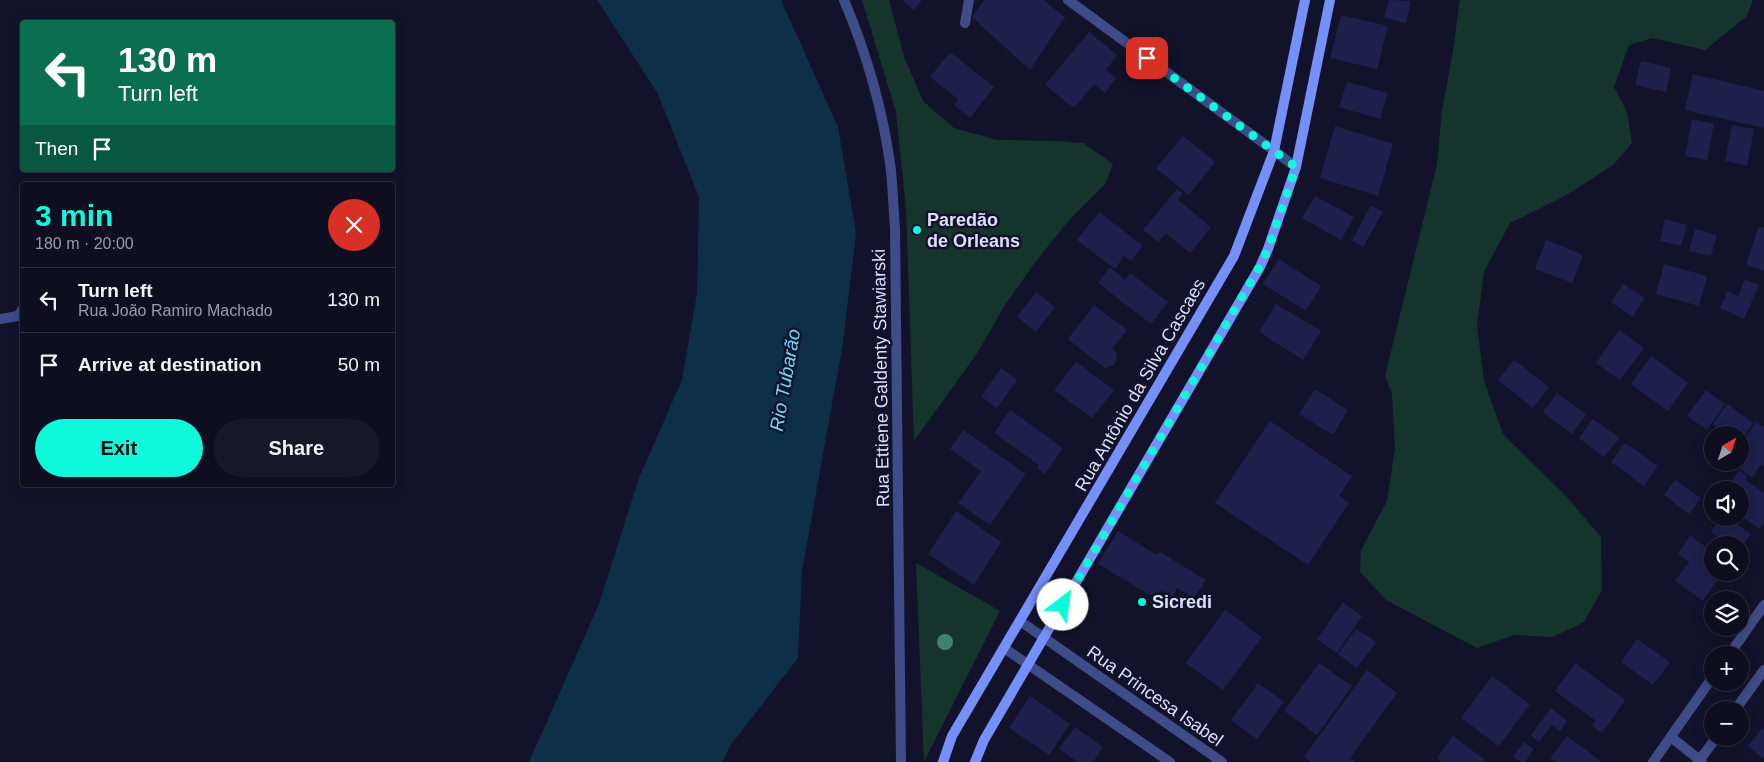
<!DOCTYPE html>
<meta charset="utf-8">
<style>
body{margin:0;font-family:Helvetica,sans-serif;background:#171729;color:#f1f3f6;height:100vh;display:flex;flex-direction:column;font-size:19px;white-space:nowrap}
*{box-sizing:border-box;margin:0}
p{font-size:16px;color:#9b9ca5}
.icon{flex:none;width:28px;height:28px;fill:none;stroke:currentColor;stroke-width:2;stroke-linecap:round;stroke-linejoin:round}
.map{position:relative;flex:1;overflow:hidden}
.details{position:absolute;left:20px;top:182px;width:375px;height:305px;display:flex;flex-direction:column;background:#0e0e20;border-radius:5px;box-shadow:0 2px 12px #0003,0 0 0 1px #2e2e3e}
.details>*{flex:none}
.guide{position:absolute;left:20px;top:20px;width:375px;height:152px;border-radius:5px;box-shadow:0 2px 12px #0003,0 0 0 1px #2e2e3e;background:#0b6e4f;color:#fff;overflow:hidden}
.needle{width:32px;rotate:39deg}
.tools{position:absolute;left:1704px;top:426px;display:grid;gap:10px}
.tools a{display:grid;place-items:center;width:45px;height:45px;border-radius:50%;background:#0e0e20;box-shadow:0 2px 12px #0003,0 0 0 1px #2e2e3e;font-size:25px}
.pin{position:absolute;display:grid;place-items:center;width:42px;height:42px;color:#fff;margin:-21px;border-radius:10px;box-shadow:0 2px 8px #0006}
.me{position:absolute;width:55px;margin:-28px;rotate:30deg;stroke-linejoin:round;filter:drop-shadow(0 0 4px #0008)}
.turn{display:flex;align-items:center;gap:18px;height:105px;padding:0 15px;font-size:22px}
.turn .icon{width:65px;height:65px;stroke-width:2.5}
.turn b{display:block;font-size:35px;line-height:42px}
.then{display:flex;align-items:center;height:48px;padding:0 15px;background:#0003;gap:10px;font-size:19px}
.round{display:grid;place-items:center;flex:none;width:52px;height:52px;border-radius:26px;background:#171729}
.head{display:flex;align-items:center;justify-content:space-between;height:85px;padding:0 15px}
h1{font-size:30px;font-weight:600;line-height:38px;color:#0ef8db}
.button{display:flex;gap:10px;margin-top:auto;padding:10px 15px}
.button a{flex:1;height:58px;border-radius:30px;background:#0ef8db;color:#111;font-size:20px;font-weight:600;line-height:58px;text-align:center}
.button a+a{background:#171729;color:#f1f3f6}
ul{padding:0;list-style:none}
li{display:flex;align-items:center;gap:15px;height:65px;padding:0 15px;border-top:1px solid #2e2e3e}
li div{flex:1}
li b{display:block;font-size:19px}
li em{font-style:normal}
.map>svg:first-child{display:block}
</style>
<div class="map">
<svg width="1764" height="762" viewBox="0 0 1764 762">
<rect width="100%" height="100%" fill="#12132a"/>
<g fill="#15342c">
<path d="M862 0H889L904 57 923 101 954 128 997 140 1056 141 1083 143 1113 164 1106 183 1070 219 1036 261 1005 305 978 352 914 441 906 209 896 112Z"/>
<path d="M1460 0H1753L1747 16 1705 50 1652 38 1629 45 1614 87 1627 112 1632 143 1613 165 1565 196 1510 223 1484 272 1477 326 1484 381 1503 434 1565 495 1601 537 1602 590 1584 622 1553 637 1514 635 1477 648 1386 600 1360 572 1361 550 1387 501 1395 448 1392 394 1385 376 1437 165 1442 110 1452 57Z"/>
<path d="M916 563 1000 611 924 762Z"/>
</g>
<path fill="#0d2f48" d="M597 0H781L838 127 856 233 843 343 802 571 798 658 730 746 722 762H529L599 604 639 478 682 380 697 293 699 197 658 94Z"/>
<g fill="#1e1f4a">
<path d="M902 0H922L914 10Z"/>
<path d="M984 0H1043L1065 17 1030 70 972 17Z"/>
<path d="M1389 0 1411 1 1406 23 1384 18Z"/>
<path d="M1341 15 1388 26 1377 69 1330 58Z"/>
<path d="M1089 32 1117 55 1106 70 1116 78 1105 93 1094 84 1074 108 1045 85Z"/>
<path d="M950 52 994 87 970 118 954 105 958 99 930 77Z"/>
<path d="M1641 61 1671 68 1666 92 1635 85Z"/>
<path d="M1693 74 1764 91V128L1685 110Z"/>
<path d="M1347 82 1388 93 1380 119 1339 107Z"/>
<path d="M1692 119 1714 124 1707 160 1685 156Z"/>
<path d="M1732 125 1754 129 1747 166 1725 161Z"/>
<path d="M1335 126 1393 144 1378 196 1320 178Z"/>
<path d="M1183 136 1215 162 1189 195 1156 168Z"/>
<path d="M1177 189 1183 193 1178 200 1211 227 1190 253 1166 233 1158 242 1143 230Z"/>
<path d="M1315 196 1354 217 1341 240 1302 218Z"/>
<path d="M1371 205 1383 212 1363 247 1352 241Z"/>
<path d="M1099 212 1143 246 1131 261 1124 256 1115 269 1077 240Z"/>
<path d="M1665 219 1687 225 1681 246 1660 241Z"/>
<path d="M1759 226 1764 228V271L1746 265Z"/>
<path d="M1695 229 1717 235 1711 256 1689 251Z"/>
<path d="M1546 240 1583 255 1572 283 1535 269Z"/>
<path d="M1279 259 1321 286 1306 311 1263 284Z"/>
<path d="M1664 264 1707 276 1699 306 1656 294Z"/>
<path d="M1110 267 1125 280 1130 273 1168 302 1151 324 1098 283Z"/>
<path d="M1745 279 1759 285 1744 319 1720 308 1728 291 1738 296Z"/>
<path d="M1623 284 1645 298 1632 317 1611 302Z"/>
<path d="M1036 292 1055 307 1036 332 1017 317Z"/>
<path d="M1276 304 1321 331 1303 360 1259 332Z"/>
<path d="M1094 305 1127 330 1112 349 1118 353 1116 356 1117 360 1113 366H1109L1106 369 1068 339Z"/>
<path d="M1619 330 1644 348 1620 380 1596 363Z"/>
<path d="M1651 356 1688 383 1668 411 1631 384Z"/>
<path d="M1514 360 1549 387 1533 408 1498 380Z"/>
<path d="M1076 362 1114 390 1092 418 1054 390Z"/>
<path d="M1001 368 1017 380 997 408 981 397Z"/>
<path d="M1315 389 1348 410 1333 435 1299 414Z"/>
<path d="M1706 390 1725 404 1707 430 1687 416Z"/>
<path d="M1557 393 1586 414 1572 434 1543 412Z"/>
<path d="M1727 404 1753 423 1740 442V435H1729L1713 424Z"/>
<path d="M1010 410 1063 448 1045 474 1037 468 1039 465 994 433Z"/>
<path d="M1593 419 1619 438 1604 457 1579 438Z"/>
<path d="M1270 421 1352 476 1339 496 1349 503 1308 565 1215 503Z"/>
<path d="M1756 422 1764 428V467L1761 464 1752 478 1731 462H1740V446Z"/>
<path d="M963 430 1026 474 990 525 958 503 981 471 950 449Z"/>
<path d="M1625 443 1658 466 1644 486 1611 462Z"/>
<path d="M1739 470 1747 476 1745 480 1764 493V523L1760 529 1740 515V490H1726Z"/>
<path d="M1675 480 1701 498 1689 514 1664 495Z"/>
<path d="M956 511 1001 542 974 585 928 554Z"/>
<path d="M1722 518H1728L1751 534 1740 550V545H1728L1711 532Z"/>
<path d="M1118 531 1157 555 1160 552 1206 580 1194 598 1177 588 1172 597 1162 590 1157 599 1098 564Z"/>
<path d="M1690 536 1712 551V572H1723L1703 601 1675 581 1689 562 1678 554Z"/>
<path d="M1343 602 1362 616 1337 653 1317 639Z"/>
<path d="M1225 610 1262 637 1223 690 1186 663Z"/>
<path d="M1356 629 1376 642 1357 668 1338 654Z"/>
<path d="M1637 639 1670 662 1653 685 1621 662Z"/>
<path d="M1319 663 1352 686 1317 735 1284 711Z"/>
<path d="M1575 663 1625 700 1602 733 1592 725 1596 721 1555 691Z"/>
<path d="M1367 670 1397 693 1350 758 1355 762H1311L1304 757Z"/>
<path d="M1492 676 1530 704 1499 746 1461 718Z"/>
<path d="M1258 683 1284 702 1257 739 1231 720Z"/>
<path d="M1030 696 1070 724 1049 755 1009 728Z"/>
<path d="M1551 708 1567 721 1560 731 1552 725 1539 742 1531 735Z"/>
<path d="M1764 726V759L1748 746Z"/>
<path d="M1075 727 1103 747 1093 762H1078L1059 749Z"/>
<path d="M1453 736 1485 760 1484 762H1442L1437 758Z"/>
<path d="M1567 736 1602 762H1556L1550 758Z"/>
<path d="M1524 742 1534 749 1525 762H1521L1513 757Z"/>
</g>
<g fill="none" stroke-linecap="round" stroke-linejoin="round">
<path stroke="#3e4c87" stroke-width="10" d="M0 319 18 316 22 310"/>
<g stroke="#3e4c87" stroke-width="10">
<path d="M844 0C866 52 882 107 890 163 893 184 893 206 895 228L901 762"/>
<path d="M1068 0 1296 167"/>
<path d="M965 23 969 0"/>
<path d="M1020 621 1222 762"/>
<path d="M1004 648 1170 762"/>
<path d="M1671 737 1702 762"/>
</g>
<g stroke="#3e4c87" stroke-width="10">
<path d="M1729 655 1764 605"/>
<path d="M1735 710 1764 670"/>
<path d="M1653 762 1712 678"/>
<path d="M1698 762 1716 738"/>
</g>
<g stroke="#7690fb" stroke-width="10">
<path d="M943 762 952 736 1234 256 1274 151 1305 0"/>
<path d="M975 762 984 740 1260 267 1268 249 1296 167 1330 0"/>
</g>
</g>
<circle fill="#41826e" cx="945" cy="642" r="8"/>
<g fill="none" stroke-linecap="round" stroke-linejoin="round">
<path stroke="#0ef8db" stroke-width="9" stroke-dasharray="0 16.2" d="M1063 605 1260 266 1268 249 1296 167 1147 58"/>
</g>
<g fill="#0ef8db" stroke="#12132a" stroke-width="2">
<circle cx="917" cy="230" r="5"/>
<circle cx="1142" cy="602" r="5"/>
</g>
<g text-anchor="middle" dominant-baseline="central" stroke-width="5" stroke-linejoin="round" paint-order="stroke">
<g font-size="18" font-weight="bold" fill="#dcdffe" stroke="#12132a" text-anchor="start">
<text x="927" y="220">Paredão<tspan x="927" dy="21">de Orleans</tspan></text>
<text x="1152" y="602">Sicredi</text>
</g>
<g font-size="18" fill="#dcdffe" stroke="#12132a">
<text transform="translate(881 378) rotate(-91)">Rua Ettiene Galdenty Stawiarski</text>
<text transform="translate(1140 385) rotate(-60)">Rua Antônio da Silva Cascaes</text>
<text transform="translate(1155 696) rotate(35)">Rua Princesa Isabel</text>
</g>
<g font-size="19" font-style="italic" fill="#6dd9fb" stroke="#12132a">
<text transform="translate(785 380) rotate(-80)">Rio Tubarão</text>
</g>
</g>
</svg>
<div class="tools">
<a><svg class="needle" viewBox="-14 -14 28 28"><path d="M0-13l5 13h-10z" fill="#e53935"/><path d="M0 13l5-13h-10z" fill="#9b9ca5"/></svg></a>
<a><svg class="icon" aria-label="sound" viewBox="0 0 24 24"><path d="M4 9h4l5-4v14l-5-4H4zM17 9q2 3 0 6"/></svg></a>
<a><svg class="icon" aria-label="search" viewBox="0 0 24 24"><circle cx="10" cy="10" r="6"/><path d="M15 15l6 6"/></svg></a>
<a><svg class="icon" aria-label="layers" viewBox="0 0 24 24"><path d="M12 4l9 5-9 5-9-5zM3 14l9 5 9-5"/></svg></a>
<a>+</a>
<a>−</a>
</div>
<div class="pin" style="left:1147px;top:58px;background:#d93025"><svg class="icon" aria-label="arrive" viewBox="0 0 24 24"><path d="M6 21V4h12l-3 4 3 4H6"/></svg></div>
<svg class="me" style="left:1063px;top:605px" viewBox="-20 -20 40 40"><circle r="19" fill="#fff"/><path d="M0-13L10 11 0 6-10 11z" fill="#0ef8db"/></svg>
<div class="guide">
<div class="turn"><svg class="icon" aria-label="left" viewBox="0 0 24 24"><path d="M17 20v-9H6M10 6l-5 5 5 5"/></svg><div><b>130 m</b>Turn left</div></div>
<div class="then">Then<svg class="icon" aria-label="arrive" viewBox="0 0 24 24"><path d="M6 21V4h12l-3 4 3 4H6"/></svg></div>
</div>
<section class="details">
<div class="head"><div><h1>3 min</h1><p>180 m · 20:00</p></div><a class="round" style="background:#d93025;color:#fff"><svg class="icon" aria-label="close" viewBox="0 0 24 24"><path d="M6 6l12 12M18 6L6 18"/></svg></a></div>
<ul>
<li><svg class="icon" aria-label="left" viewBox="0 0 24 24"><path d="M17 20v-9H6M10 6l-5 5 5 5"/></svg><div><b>Turn left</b><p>Rua João Ramiro Machado</p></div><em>130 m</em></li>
<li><svg class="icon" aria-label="arrive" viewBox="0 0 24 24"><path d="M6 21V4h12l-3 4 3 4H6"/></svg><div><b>Arrive at destination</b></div><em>50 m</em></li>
</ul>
<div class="button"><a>Exit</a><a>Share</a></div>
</section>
</div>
